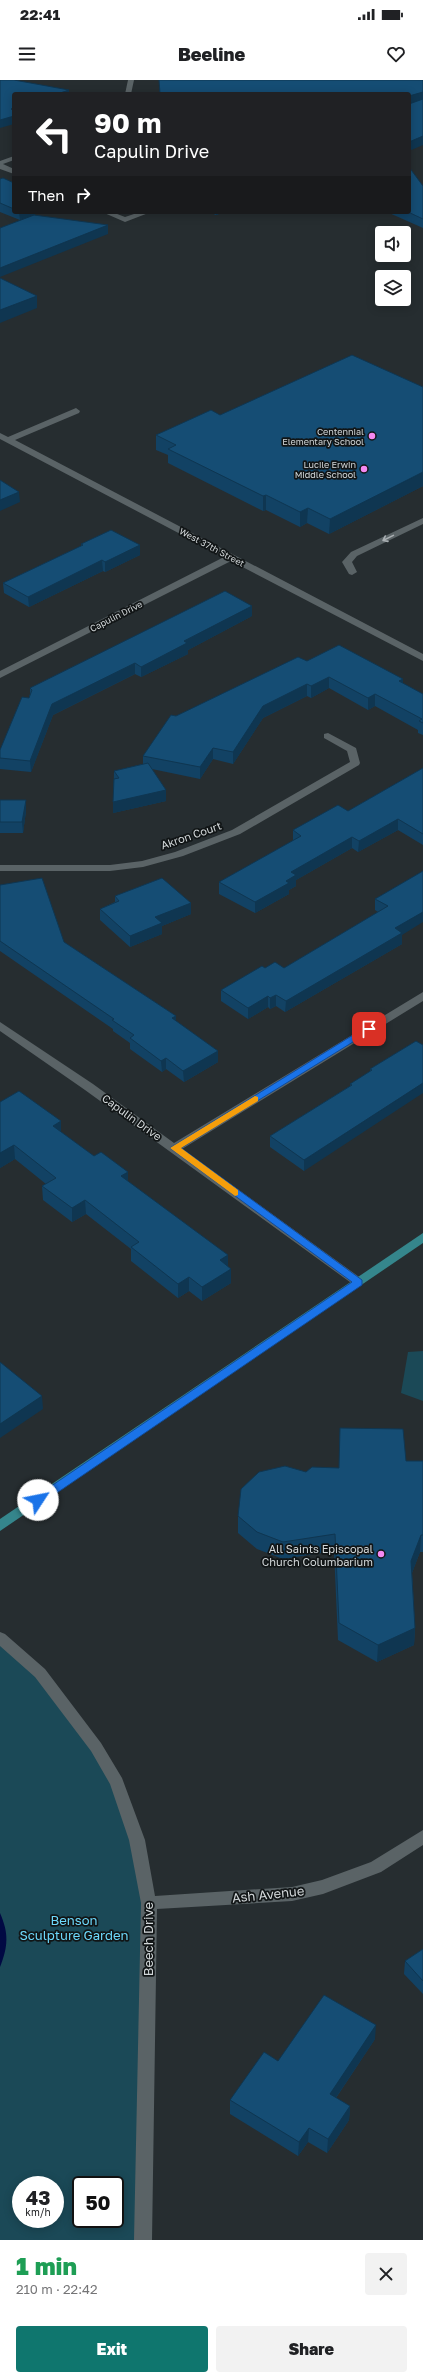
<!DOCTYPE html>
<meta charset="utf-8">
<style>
body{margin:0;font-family:"Golos Text",sans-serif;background:#f2f2f2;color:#202124;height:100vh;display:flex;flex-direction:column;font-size:15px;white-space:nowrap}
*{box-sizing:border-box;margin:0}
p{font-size:13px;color:#757577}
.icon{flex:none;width:22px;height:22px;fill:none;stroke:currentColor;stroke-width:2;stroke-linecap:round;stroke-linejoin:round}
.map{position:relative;height:2160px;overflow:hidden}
.side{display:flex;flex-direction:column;background:#fff;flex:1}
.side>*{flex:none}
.hud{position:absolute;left:12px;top:12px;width:399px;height:122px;border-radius:4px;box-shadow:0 2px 10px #0003;background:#202124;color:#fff;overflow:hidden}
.tools{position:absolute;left:375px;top:146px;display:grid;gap:8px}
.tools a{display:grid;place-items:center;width:36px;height:36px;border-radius:4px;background:#fff;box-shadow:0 2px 10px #0003;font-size:20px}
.speed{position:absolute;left:12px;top:2096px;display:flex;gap:8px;font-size:20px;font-weight:700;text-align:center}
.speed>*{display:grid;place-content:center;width:52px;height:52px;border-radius:50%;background:#fff;box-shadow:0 2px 10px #0003;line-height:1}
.speed small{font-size:10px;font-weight:400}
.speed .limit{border:2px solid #111;border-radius:6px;background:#fff;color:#111}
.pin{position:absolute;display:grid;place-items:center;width:34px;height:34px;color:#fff;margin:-17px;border-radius:8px;box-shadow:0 2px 6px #0006}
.me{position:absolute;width:44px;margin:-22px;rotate:56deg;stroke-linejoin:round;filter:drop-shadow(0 0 3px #0008)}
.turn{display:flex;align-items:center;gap:14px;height:84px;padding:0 16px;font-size:18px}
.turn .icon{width:52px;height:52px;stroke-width:2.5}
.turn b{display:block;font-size:28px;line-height:34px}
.then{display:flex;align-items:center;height:38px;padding:0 16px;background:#0003;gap:8px;font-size:15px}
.round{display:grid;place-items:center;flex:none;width:42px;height:42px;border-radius:4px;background:#f2f2f2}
.head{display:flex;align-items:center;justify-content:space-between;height:68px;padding:0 16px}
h1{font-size:24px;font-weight:800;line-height:30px;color:#1e9e55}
.button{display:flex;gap:8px;margin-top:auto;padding:8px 16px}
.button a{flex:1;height:46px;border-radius:4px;background:#0f766e;color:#fff;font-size:16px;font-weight:800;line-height:46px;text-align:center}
.button a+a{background:#f2f2f2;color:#202124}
.status{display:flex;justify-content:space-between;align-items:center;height:28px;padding:0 20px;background:#fff;direction:ltr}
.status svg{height:11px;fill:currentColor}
header{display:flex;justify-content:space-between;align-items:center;height:52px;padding:0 16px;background:#fff;font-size:18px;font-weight:800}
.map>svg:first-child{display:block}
</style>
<div class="status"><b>22:41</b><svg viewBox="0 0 49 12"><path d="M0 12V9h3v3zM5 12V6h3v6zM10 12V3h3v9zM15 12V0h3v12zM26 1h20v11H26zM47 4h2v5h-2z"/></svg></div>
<header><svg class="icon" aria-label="menu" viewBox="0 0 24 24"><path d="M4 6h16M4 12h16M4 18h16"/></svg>Beeline<svg class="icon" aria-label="heart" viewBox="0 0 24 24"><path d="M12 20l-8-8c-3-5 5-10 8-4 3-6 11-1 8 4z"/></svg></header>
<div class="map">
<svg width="423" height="2160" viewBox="0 0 423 2160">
<rect width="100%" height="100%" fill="#262d30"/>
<g fill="#1b4957" fill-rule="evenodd">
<path d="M423 1271V1321L401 1313 408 1272Z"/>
<path d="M0 1558 40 1593 117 1702 149 1823 143 2160H0ZM21 2105H55V2139H21ZM81 2105H115V2139H81Z"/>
</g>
<path fill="#010943" d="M0 1833C9 1854 8 1866 0 1887Z"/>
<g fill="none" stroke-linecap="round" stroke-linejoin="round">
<g fill="#5a6366" fill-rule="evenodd">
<path d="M128 0H134L131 14H125Z"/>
<path d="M14 76V80L3 84 14 89V94L0 89V81Z"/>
<path d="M102 132H112L125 137 140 132H151L125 142Z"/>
<path d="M76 328 80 331 79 333 15 360 423 574V581L231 481 0 598V591L224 477 0 359V353L8 357Z"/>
<path d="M423 438V444L357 476 352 482 357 492 352 495 349 494 342 482 351 472Z"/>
<path d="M328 653 356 668 360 683 359 685 240 754 183 776 143 787 110 791H0V785H110L142 781 175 772 232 750 350 682 347 671 324 658V654Z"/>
<path d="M423 912V921L182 1069 362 1199 364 1202 358 1206 354 1205 85 1010 0 951V942L93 1004 174 1063Z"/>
<path d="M0 1552 5 1554 45 1589 101 1663 122 1698 145 1760 155 1816 292 1807 322 1800 371 1782 423 1750V1765L381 1792 323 1814 292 1821 157 1829 152 2160H134L141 1823 129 1760 110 1704 91 1671 35 1597 0 1566Z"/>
</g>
<path fill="#35868c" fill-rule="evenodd" d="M423 1153V1163L0 1451V1439Z"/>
</g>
<g fill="#124264">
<path d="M0 99 14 103V132H41L20 140 0 132Z"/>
<path d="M423 106V148L387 132H409Z"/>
<path d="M208 132H225L216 135Z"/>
<path d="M423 307V406L329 454 307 443 300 447 266 430 263 431 168 383V375L156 370V355L220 335Z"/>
<path d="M81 464 140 475 105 492 103 491 29 527 4 513 3 503 81 466Z"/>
<path d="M252 536 188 570V574L141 597 135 594 53 635 31 692 0 689V670L29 618 30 614V608Z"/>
<path d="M307 581 403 604 423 614V655L418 653V650L375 626 368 630 329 608 311 618 307 616 263 638 233 684 213 679 200 699 152 689 166 721 113 733 114 691 143 684V676L176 636Z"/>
<path d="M423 688V765L398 750 358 772 352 768 296 800V806L289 810V814L255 833 219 814V802L293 761V750L348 731Z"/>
<path d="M0 720 26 731 23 753H0Z"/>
<path d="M423 791 402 855V864L285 932 276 926 270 929 268 927 248 939 221 921V910L265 888H284L378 832 375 830V819Z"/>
<path d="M0 805 64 862 176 936V941L218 971V982L184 1002 166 989 162 992 130 969V963L113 951V949L0 871Z"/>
<path d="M115 816 191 823V834L162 846V854L130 867 100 840V829L115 822Z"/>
<path d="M416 961 304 1091 270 1067V1056L350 1006V1004L370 992V989Z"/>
<path d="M0 1022 61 1041V1052L128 1102 228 1187 231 1203 202 1221 189 1211 178 1218 131 1181V1169L86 1134 72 1142 43 1120 42 1106 46 1104 15 1079 0 1088Z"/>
<path d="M340 1348 406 1381H423V1472H420L412 1493 415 1548 414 1565 377 1582 338 1560 334 1471 283 1479 257 1469 238 1453V1436L306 1392 339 1388Z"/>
<path d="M423 1869V1914L404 1894 405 1881Z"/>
<path d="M375 1959 336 2018 350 2026 349 2040 327 2073 308 2062 298 2076 230 2034V2020L278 1981Z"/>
</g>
<g fill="#0f3651">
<path d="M69 10V14H57Z"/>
<path d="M423 12V20L409 25V16Z"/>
<path d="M14 28V44L0 48V40L11 29Z"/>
<path d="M423 56V65L409 71V62Z"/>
<path d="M19 132H41L20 140Z"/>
<path d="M216 132H225L216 135Z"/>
<path d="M108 145V154L0 197V188Z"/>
<path d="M37 216V228L0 243V230Z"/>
<path d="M423 392V406L329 454 330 439Z"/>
<path d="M19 412 20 422 0 431V420Z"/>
<path d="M266 415V430L263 431V416Z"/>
<path d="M308 428 307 443 300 447V432Z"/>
<path d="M140 465V475L105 492V482Z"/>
<path d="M102 480 103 491 29 527 28 517Z"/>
<path d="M252 526V536L188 570V574L141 597V587L184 561Z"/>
<path d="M135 583V594L53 635 31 692 30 681 52 624Z"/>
<path d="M329 597V608L311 618V606Z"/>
<path d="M403 599V611L399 601Z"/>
<path d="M307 604V616L263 638 233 684V672L263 626Z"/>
<path d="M375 614V626L368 630V618Z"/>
<path d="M213 668V679L200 699V687Z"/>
<path d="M166 710V721L113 733V722Z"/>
<path d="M26 720V731L23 753 22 742Z"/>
<path d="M398 739V750L358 772 359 761Z"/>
<path d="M352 757V768L296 800V806L289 810V814L255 833V822L286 801 291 792Z"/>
<path d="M191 823V834L162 846V854L130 867V856L155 837Z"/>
<path d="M423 832V842L402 855V864L285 932 286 921 395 848Z"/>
<path d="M276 915V926L270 929V918Z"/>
<path d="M268 916V927L248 939V928Z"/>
<path d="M176 936V947L172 938Z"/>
<path d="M218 971V982L184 1002 183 991Z"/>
<path d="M166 978V989L162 992 161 981Z"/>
<path d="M423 1003V1013L304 1091V1080Z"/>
<path d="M61 1041V1055L53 1046Z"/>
<path d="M14 1065 15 1079 0 1088V1073Z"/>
<path d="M128 1092V1106L121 1096Z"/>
<path d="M85 1120 86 1134 72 1142V1128Z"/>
<path d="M228 1175V1189L220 1180Z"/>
<path d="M231 1189V1203L202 1221V1207Z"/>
<path d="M189 1197V1211L178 1218V1204Z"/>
<path d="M42 1316 43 1329 0 1358V1344Z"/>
<path d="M421 1455 420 1472 410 1498 411 1481Z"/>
<path d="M415 1548 414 1565 377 1582 378 1565Z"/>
<path d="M376 1945 375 1959 329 2028 330 2014Z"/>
<path d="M350 2026 349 2040 327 2073 328 2059Z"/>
<path d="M309 2048 308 2062 298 2076 299 2062Z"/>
</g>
<g fill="#154d74" stroke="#0f3651">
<path d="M0 0H14L69 10 57 14H14V28L11 29 14 30V36L0 40Z"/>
<path d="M159 0H423V12L409 16V14H160Z"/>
<path d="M423 19V56L409 62V24Z"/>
<path d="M409 87 423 106V139L408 132H409Z"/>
<path d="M3 98 14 103V129L0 123V99Z"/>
<path d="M34 135 108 145 0 188V148Z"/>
<path d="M0 198 37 216 0 230Z"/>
<path d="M352 275 423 307V392L330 439 308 428 300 432 266 415 263 416 168 369 176 365 156 355 211 330 220 335Z"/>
<path d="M0 400 19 412 0 420Z"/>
<path d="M111 450 140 465 105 482 102 480 28 517 3 503 83 465 81 464Z"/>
<path d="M225 511 252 526 184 561 187 563 141 587 135 583 52 624 30 681 0 678V670L22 617 29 618 32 610 30 608Z"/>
<path d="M339 565 403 599 399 601 423 614V643L419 641 422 639 375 614 368 618 329 597 311 606 307 604 263 626 233 672 213 668 200 687 143 676 171 635 176 636 298 577 307 581Z"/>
<path d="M148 683 166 710 113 722 114 699 119 698 114 691Z"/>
<path d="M423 688V754L398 739 359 761 352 757 291 792 296 795 286 801 289 803 255 822 219 802 301 756 293 750 338 725 348 731Z"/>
<path d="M0 720H26L22 742H0Z"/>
<path d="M423 791V832L395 848 402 853 286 921 276 915 270 918 268 916 248 928 221 910 262 886 265 888 275 882 284 888 388 826 375 819Z"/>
<path d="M42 798 64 862 176 936 172 938 218 971 183 991 166 978 161 981 130 958 134 955 112 940 114 939 0 861V805Z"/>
<path d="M162 798 191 823 155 837 162 843 130 856 100 829 119 821 115 816Z"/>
<path d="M416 961 423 965V1003L304 1080 270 1056 352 1005 350 1004 372 990 370 989Z"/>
<path d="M19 1011 61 1041 53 1046 94 1076 101 1072 128 1092 121 1096 228 1175 220 1180 231 1189 202 1207 189 1197 178 1204 131 1167 139 1162 85 1120 72 1128 42 1106 56 1098 14 1065 0 1073V1022Z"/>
<path d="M0 1282 42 1316 0 1344Z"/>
<path d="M340 1348 403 1349 406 1381H423V1455H421L411 1481 415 1548 378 1565 339 1543 335 1454 283 1462 257 1452 238 1436 241 1409 259 1392 285 1386 306 1392 312 1387 339 1388Z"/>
<path d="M423 1869V1901L405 1881Z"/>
<path d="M324 1915 376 1945 330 2014 350 2026 328 2059 309 2048 299 2062 230 2020 264 1972 278 1981Z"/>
</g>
<defs><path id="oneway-shaft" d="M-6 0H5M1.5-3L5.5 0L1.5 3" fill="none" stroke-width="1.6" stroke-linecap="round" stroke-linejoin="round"/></defs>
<use stroke="#a8aeb1" href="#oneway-shaft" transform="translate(388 458) rotate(154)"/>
<path fill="#1a73e8" stroke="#114b97" d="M366 947 374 949 181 1068 362 1200V1205L42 1423H35V1417L352 1202 170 1068Z"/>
<path fill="#f59e0b" d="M255 1016 258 1017V1021L181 1068 238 1110V1115L235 1116 170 1068Z"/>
<g fill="#f489f1" stroke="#111516" stroke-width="1.5">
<circle cx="372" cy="356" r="4"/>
<circle cx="364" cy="389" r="4"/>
<circle cx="381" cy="1474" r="4"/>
</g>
<g text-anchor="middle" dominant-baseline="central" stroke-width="3.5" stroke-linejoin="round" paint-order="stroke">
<g font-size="9" fill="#d2d7d9" stroke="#111516" text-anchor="end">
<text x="364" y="351">Centennial<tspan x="364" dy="10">Elementary School</tspan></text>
<text x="356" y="384">Lucile Erwin<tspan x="356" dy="10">Middle School</tspan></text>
</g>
<g font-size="9" fill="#d2d7d9" stroke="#111516">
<text transform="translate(212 467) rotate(28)">West 37th Street</text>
<text transform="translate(116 536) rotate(-27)">Capulin Drive</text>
</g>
<g font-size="11" fill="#d2d7d9" stroke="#111516">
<text transform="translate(191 755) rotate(-19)">Akron Court</text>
<text transform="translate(132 1037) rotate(36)">Capulin Drive</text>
</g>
<g font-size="11" fill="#d2d7d9" stroke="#111516" text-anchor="end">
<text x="373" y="1468">All Saints Episcopal<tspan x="373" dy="13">Church Columbarium</tspan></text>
</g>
<g font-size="13" fill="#d2d7d9" stroke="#111516">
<text transform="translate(268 1814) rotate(-6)">Ash Avenue</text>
<text transform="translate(148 1859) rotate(-90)">Beech Drive</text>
</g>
<g font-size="13" fill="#6dd8fb" stroke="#111516">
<text x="74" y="1840">Benson<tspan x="74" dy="15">Sculpture Garden</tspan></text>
</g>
</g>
</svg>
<div class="tools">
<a><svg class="icon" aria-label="sound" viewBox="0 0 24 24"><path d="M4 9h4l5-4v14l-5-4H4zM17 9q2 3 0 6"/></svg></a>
<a><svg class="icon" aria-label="layers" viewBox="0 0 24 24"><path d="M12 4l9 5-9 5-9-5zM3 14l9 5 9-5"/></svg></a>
</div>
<div class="speed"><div>43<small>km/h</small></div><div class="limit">50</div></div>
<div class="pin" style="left:369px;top:949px;background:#d93025"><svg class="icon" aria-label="arrive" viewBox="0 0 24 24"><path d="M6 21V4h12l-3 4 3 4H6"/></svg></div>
<svg class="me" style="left:38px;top:1420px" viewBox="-20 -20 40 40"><circle r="19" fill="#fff"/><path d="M0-13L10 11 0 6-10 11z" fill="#1a73e8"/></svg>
<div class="hud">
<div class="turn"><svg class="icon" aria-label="left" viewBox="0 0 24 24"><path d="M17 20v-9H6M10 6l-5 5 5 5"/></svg><div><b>90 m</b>Capulin Drive</div></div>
<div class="then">Then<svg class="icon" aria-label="right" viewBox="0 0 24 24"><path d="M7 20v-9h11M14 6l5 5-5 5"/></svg></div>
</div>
</div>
<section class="side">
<div class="head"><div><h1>1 min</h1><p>210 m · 22:42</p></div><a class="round"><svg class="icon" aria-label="close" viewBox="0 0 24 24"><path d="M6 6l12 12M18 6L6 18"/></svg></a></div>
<div class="button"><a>Exit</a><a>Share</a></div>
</section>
